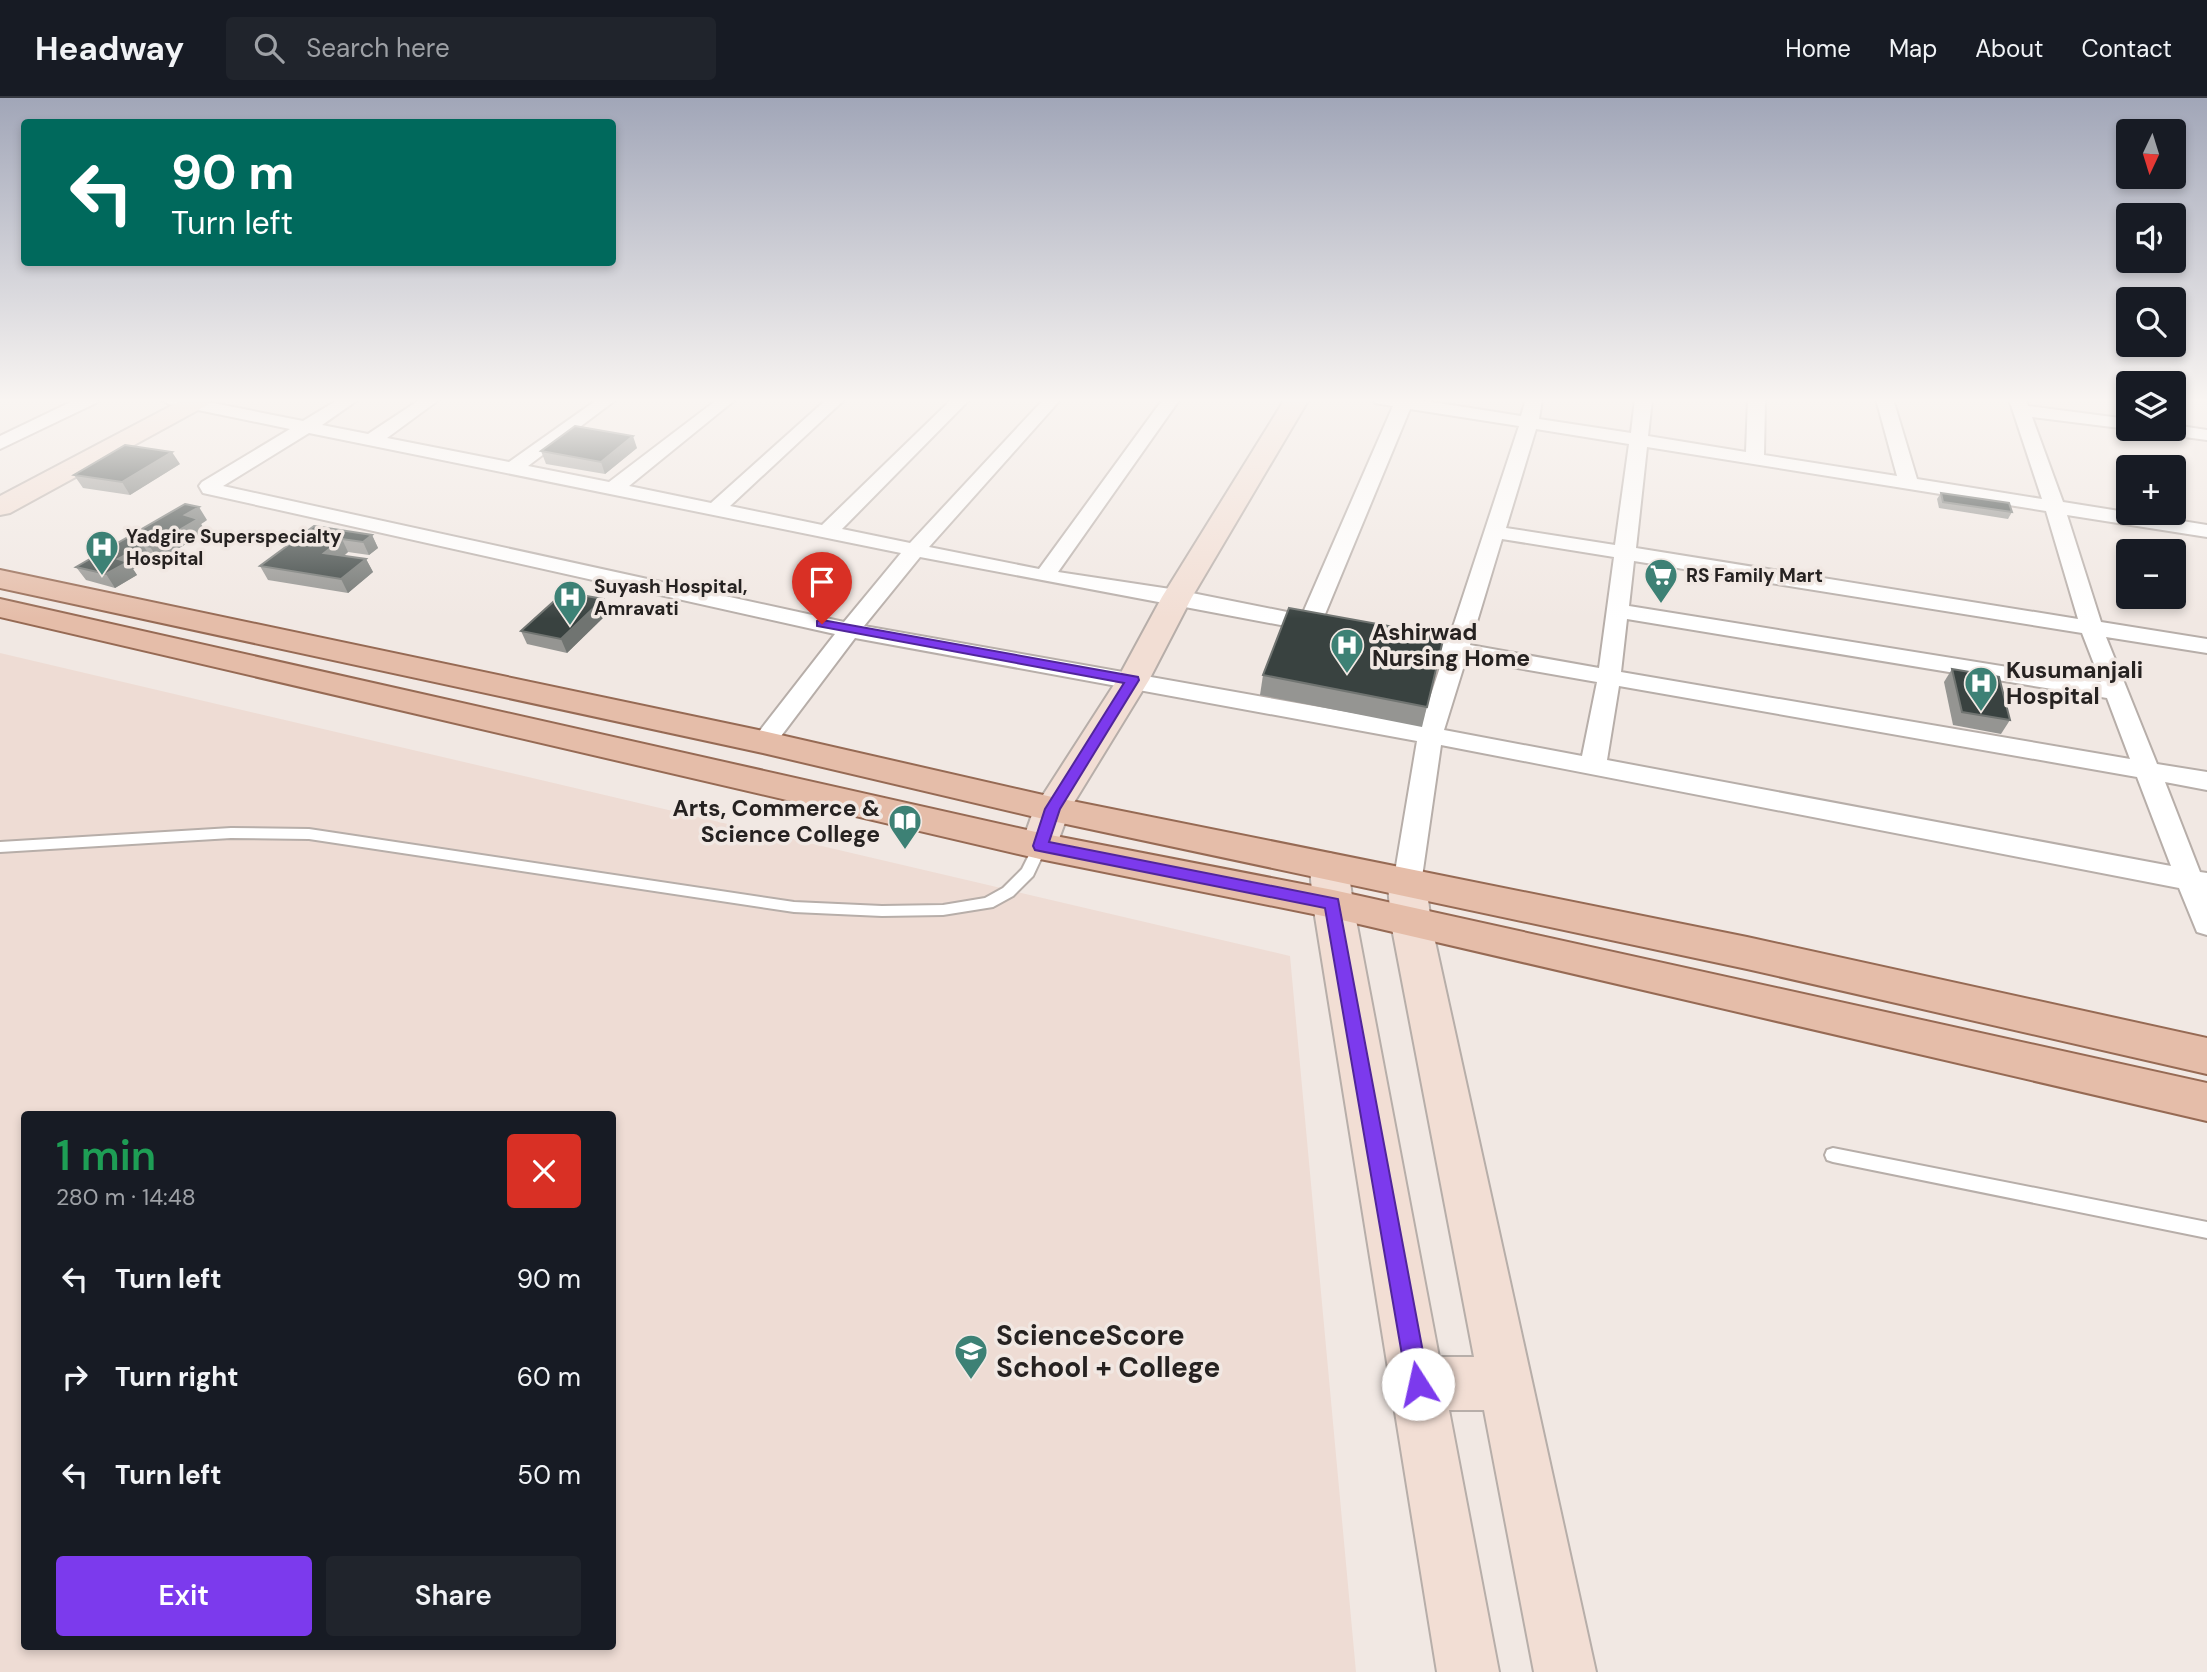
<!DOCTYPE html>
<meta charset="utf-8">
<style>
body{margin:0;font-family:"DM Sans",sans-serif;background:#20242c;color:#f1f3f6;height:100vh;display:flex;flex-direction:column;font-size:26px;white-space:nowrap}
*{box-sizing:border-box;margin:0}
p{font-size:23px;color:#9ea1a6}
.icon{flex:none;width:38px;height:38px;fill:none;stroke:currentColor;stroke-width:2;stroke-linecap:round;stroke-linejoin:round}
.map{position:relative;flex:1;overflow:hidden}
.panel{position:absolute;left:21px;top:1013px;width:595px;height:539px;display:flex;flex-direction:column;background:#171b24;border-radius:7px;box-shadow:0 4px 10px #0003}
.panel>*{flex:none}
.banner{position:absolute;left:21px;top:21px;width:595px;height:147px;border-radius:7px;box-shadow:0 4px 10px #0003;background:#00695c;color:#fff;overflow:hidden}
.needle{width:46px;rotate:184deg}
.buttons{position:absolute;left:2116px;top:21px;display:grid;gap:14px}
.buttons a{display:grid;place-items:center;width:70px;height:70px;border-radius:7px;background:#171b24;box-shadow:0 4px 10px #0003;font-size:35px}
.pin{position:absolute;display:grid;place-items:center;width:60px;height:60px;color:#fff;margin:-72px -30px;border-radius:50% 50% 50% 0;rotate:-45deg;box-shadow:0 0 7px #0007}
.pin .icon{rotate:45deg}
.me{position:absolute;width:77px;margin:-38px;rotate:350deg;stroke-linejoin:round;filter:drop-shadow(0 0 5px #0008)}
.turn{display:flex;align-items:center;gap:24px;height:147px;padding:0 35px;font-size:32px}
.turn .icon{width:91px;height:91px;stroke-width:2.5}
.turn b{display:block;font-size:49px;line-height:60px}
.round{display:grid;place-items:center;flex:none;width:74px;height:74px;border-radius:7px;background:#20242c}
.headline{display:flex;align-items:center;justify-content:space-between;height:119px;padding:0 35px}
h1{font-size:42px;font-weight:600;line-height:52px;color:#1e9e55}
.cta{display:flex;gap:14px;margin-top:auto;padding:14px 35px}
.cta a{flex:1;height:80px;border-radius:7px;background:#7c3aed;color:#fff;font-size:28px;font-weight:600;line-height:80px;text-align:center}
.cta a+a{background:#20242c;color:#f1f3f6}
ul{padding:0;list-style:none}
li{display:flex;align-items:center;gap:21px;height:98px;padding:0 35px}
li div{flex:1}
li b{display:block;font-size:26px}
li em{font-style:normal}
header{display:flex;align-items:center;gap:42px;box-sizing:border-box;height:98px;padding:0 35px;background:#171b24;border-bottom:2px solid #363941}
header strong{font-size:33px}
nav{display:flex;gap:38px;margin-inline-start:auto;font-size:24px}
.search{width:490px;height:63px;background:#20242c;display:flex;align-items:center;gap:18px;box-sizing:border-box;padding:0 24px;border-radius:7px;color:#9ea1a6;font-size:26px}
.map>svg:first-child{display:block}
</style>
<header>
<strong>Headway</strong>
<div class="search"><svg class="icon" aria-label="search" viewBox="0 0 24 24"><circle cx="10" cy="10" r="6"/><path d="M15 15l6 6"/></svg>Search here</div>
<nav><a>Home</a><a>Map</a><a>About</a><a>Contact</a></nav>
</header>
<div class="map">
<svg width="2207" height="1574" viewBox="0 0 2207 1574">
<rect width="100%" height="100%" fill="#f1e8e3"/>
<path fill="#eedcd4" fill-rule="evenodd" d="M0 555 1290 858 1356 1574H0ZM24 1017H612V1549H24Z"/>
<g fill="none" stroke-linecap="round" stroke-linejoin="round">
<defs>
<g id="lane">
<path d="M231 730 309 731 794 804 882 808 943 807 985 800 1003 790 1022 771 1035 745 1040 743 1047 748 1033 778 1013 798 993 809 943 817 882 818 794 814 309 741 231 740 0 754V744Z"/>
<path d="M1833 1050 2207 1124V1140L1833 1064 1827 1062 1825 1057 1827 1052Z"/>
</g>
<g id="street">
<path d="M77 301H99L96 305 0 351V338Z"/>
<path d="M160 301H193L303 323 339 301H359L322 327 368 336 421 301H440L387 340 509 364 598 301H617L528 368 609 384 718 301H736L629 388 711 405 827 301H845L730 408 822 427 952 301H970L842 431 910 445 1044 301H1061L929 449 1039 471 1163 301H1180L1058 474 1177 492 1302 517 1393 308 1375 305 1373 301H1413L1521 318 1526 301H1542L1539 321 1631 335 1635 301H1652L1648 338 1746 354 1748 301H1765L1764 357 1897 378 1876 301H1893L1917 381 2042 401 2009 301H2025L2028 308 2128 321V331H2131H2128L2032 319 2063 404 2207 427V439L2067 417 2101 524 2207 541V555L2106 539 2157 666 2207 674V692L2165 684 2200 774 2207 775V837L2197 834 2179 790 1441 647 1421 786 1417 793 1407 796 1397 793 1393 786 1417 643 855 540 772 650 763 652 754 650 751 644 835 536 203 395 199 388 202 384 290 331 169 306ZM1410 311 1519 328 1448 544 1404 536 1396 538 1393 543 1396 548 1444 557 1421 627 864 528 920 459 1323 535 1331 533 1334 528 1331 523 1323 521ZM1536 331 1629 346 1615 447 1506 430ZM309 335 901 455 844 524 223 388ZM1647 349 2046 413 2078 521 1636 450ZM1502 441 1614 459 1599 570 1470 547ZM1634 463 2082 535 2101 584 1629 508ZM1627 521 2107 600 2130 661 1621 574ZM1466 561 1597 584 1582 658 1444 632ZM1619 588 2137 679 2171 768 1607 662Z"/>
<path d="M2174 327 2207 332V342L2162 336 2153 331H2174Z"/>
</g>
<g id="secondary">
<path d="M184 301H213L209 306 10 415 0 417V398Z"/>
<path d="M1285 301H1309L1192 499 1149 582 1070 711 1053 757 1040 761 1027 757 1021 748 1034 711 1117 582 1162 499Z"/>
<path d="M1329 755 1342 759 1348 769 1353 806 1439 1259H1474L1391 825 1388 786 1393 776 1407 772 1421 776 1426 786 1431 825 1596 1574H1534L1484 1312H1449L1499 1574H1437L1313 806 1310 769 1316 759Z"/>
</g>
<g id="primary">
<path d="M0 472 763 633 1052 699 1747 839 2207 940V976L1747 871 1052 723 763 655 0 490Z"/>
<path d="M0 501 1040 735 1333 792 2207 985V1023L1333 820 1040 761 0 519Z"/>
</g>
</defs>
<use href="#lane" stroke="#b7aea9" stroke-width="4"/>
<use href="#street" stroke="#b7aea9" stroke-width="4"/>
<use href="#secondary" stroke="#b7aea9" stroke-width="4"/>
<use href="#primary" stroke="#966a54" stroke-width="4"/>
<use href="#lane" fill="#fff" fill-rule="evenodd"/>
<use href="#street" fill="#fff" fill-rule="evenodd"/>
<use href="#secondary" fill="#f2ded4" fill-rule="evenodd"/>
<use href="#primary" fill="#e5bda9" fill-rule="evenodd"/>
</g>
<g fill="#959592">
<path d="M637 350 605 376 546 366 541 353Z"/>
<path d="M180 366 130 397 83 390 74 377Z"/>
<path d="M1941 395 2012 414 2008 421 1939 410 1937 401Z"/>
<path d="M207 422 201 426 206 434 159 462 151 460 133 471 137 477 115 490 86 482 76 469Z"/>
<path d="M314 428 372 437 378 450 369 457 348 454 344 458 366 461 373 474 348 495 268 482 260 468Z"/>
<path d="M608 515 567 555 527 546 521 533Z"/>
<path d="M1444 538 1422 629 1260 597 1263 577Z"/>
<path d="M1952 571 2010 622 2001 636 1953 627 1944 584Z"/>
</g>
<g fill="#707471">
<path d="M633 338 637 350 605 376 601 364Z"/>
<path d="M172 354 180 366 130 397 122 384Z"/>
<path d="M199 409 207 422 201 426 206 434 159 462 150 449 185 417Z"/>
<path d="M372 437 378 450 369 457 363 444Z"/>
<path d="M342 441 348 454 331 468 324 455Z"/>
<path d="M143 447 151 460 133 471 137 477 115 490 106 476 118 461Z"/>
<path d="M366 461 373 474 348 495 341 481Z"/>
<path d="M603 501 608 515 567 555 561 541Z"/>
</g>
<g fill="#394240" stroke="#707471" stroke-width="2">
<path d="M575 328 633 338 601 364 541 353Z"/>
<path d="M125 347 172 354 122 384 74 377Z"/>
<path d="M1941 395 2009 405 2012 414 1943 404Z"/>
<path d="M185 406 199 409 185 417 198 421 150 449 143 447 118 461 128 464 106 476 76 469Z"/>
<path d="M314 428 372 437 363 444 342 441 324 455 366 461 341 481 260 468Z"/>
<path d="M564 494 603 501 561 541 521 533Z"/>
<path d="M1289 510 1444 538 1427 609 1263 577Z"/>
<path d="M1952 571 1999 579 2010 622 1962 614Z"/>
</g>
<linearGradient id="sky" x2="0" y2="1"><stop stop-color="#a1a6b8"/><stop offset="0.58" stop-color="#f9f5f2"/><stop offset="1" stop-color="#f9f5f2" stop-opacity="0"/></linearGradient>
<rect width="2207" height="521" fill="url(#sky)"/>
<path fill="#7c3aed" stroke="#51269a" stroke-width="2" d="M822 522 1138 579 1139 582 1060 711 1049 744 1338 801 1429 1286 1425 1294 1418 1297 1410 1294 1407 1286 1325 810 1035 752 1033 748 1045 711 1124 585 817 528V523Z"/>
<defs>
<symbol id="hospital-pin" viewBox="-11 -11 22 30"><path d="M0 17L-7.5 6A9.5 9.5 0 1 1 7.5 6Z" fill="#3d8175" stroke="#f1e8e3"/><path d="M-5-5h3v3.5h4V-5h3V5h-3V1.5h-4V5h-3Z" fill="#fff"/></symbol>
<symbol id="supermarket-pin" viewBox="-11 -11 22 30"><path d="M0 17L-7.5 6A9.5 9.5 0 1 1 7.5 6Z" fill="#3d8175" stroke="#f1e8e3"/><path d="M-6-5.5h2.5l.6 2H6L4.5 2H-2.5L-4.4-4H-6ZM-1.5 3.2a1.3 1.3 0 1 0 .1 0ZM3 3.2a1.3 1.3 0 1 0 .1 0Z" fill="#fff"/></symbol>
<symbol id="library-pin" viewBox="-11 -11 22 30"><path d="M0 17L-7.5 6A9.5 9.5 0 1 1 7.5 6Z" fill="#3d8175" stroke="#f1e8e3"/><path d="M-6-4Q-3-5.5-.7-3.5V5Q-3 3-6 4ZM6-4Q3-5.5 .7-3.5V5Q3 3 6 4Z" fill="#fff"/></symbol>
<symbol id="university-pin" viewBox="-11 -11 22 30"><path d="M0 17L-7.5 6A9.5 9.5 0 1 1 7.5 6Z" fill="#3d8175" stroke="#f1e8e3"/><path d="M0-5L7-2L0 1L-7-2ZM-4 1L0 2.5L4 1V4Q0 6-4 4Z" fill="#fff"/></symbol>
</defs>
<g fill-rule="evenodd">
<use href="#hospital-pin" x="83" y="430" width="38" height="52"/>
<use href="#supermarket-pin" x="1642" y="458" width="38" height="52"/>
<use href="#hospital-pin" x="551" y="480" width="38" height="52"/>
<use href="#hospital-pin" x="1328" y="528" width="38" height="52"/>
<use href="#hospital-pin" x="1962" y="566" width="38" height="52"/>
<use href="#library-pin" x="886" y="704" width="38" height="52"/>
<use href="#university-pin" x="952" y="1234" width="38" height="52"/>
</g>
<g text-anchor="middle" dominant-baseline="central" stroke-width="7" stroke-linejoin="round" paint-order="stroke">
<g font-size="19" font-weight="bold" fill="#262221" stroke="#f1e8e3" text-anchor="start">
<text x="126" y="438">Yadgire Superspecialty<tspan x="126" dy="22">Hospital</tspan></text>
<text x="1686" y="477">RS Family Mart</text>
<text x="594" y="488">Suyash Hospital,<tspan x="594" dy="22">Amravati</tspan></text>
</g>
<g font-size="23" font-weight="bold" fill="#262221" stroke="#f1e8e3" text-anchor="start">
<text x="1372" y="534">Ashirwad<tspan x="1372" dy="26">Nursing Home</tspan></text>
<text x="2006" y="572">Kusumanjali<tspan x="2006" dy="26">Hospital</tspan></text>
<text x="880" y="710" text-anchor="end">Arts, Commerce &amp;<tspan x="880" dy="26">Science College</tspan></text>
</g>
<g font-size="28" font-weight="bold" fill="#262221" stroke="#f1e8e3" text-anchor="start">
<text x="996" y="1237">ScienceScore<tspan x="996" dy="32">School + College</tspan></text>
</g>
</g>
</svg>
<div class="buttons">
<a><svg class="needle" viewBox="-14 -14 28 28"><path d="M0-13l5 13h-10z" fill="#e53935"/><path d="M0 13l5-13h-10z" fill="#9ea1a6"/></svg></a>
<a><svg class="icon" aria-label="sound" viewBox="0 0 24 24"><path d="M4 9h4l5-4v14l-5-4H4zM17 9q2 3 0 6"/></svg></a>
<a><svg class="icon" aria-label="search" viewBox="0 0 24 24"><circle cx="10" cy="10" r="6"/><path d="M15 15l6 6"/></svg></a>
<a><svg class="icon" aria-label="layers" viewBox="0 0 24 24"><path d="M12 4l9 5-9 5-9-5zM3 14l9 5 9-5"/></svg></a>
<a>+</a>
<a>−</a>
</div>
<div class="pin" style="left:822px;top:526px;background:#d93025"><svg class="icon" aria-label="arrive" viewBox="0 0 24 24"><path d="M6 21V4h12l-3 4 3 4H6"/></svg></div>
<svg class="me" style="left:1418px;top:1286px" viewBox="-20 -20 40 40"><circle r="19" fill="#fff"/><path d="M0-13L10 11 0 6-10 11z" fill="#7c3aed"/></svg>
<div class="banner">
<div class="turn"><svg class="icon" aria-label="left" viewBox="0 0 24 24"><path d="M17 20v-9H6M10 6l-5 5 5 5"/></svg><div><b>90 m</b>Turn left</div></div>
</div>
<section class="panel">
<div class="headline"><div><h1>1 min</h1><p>280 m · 14:48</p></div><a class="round" style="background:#d93025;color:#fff"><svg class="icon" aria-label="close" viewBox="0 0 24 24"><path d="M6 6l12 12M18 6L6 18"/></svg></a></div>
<ul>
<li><svg class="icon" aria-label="left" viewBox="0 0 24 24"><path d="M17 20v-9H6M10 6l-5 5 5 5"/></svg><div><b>Turn left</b></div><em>90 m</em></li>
<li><svg class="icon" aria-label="right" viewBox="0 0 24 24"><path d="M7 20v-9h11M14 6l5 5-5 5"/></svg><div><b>Turn right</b></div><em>60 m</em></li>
<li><svg class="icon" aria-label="left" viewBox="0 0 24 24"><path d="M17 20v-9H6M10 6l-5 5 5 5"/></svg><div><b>Turn left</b></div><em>50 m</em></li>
</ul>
<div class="cta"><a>Exit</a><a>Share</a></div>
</section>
</div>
